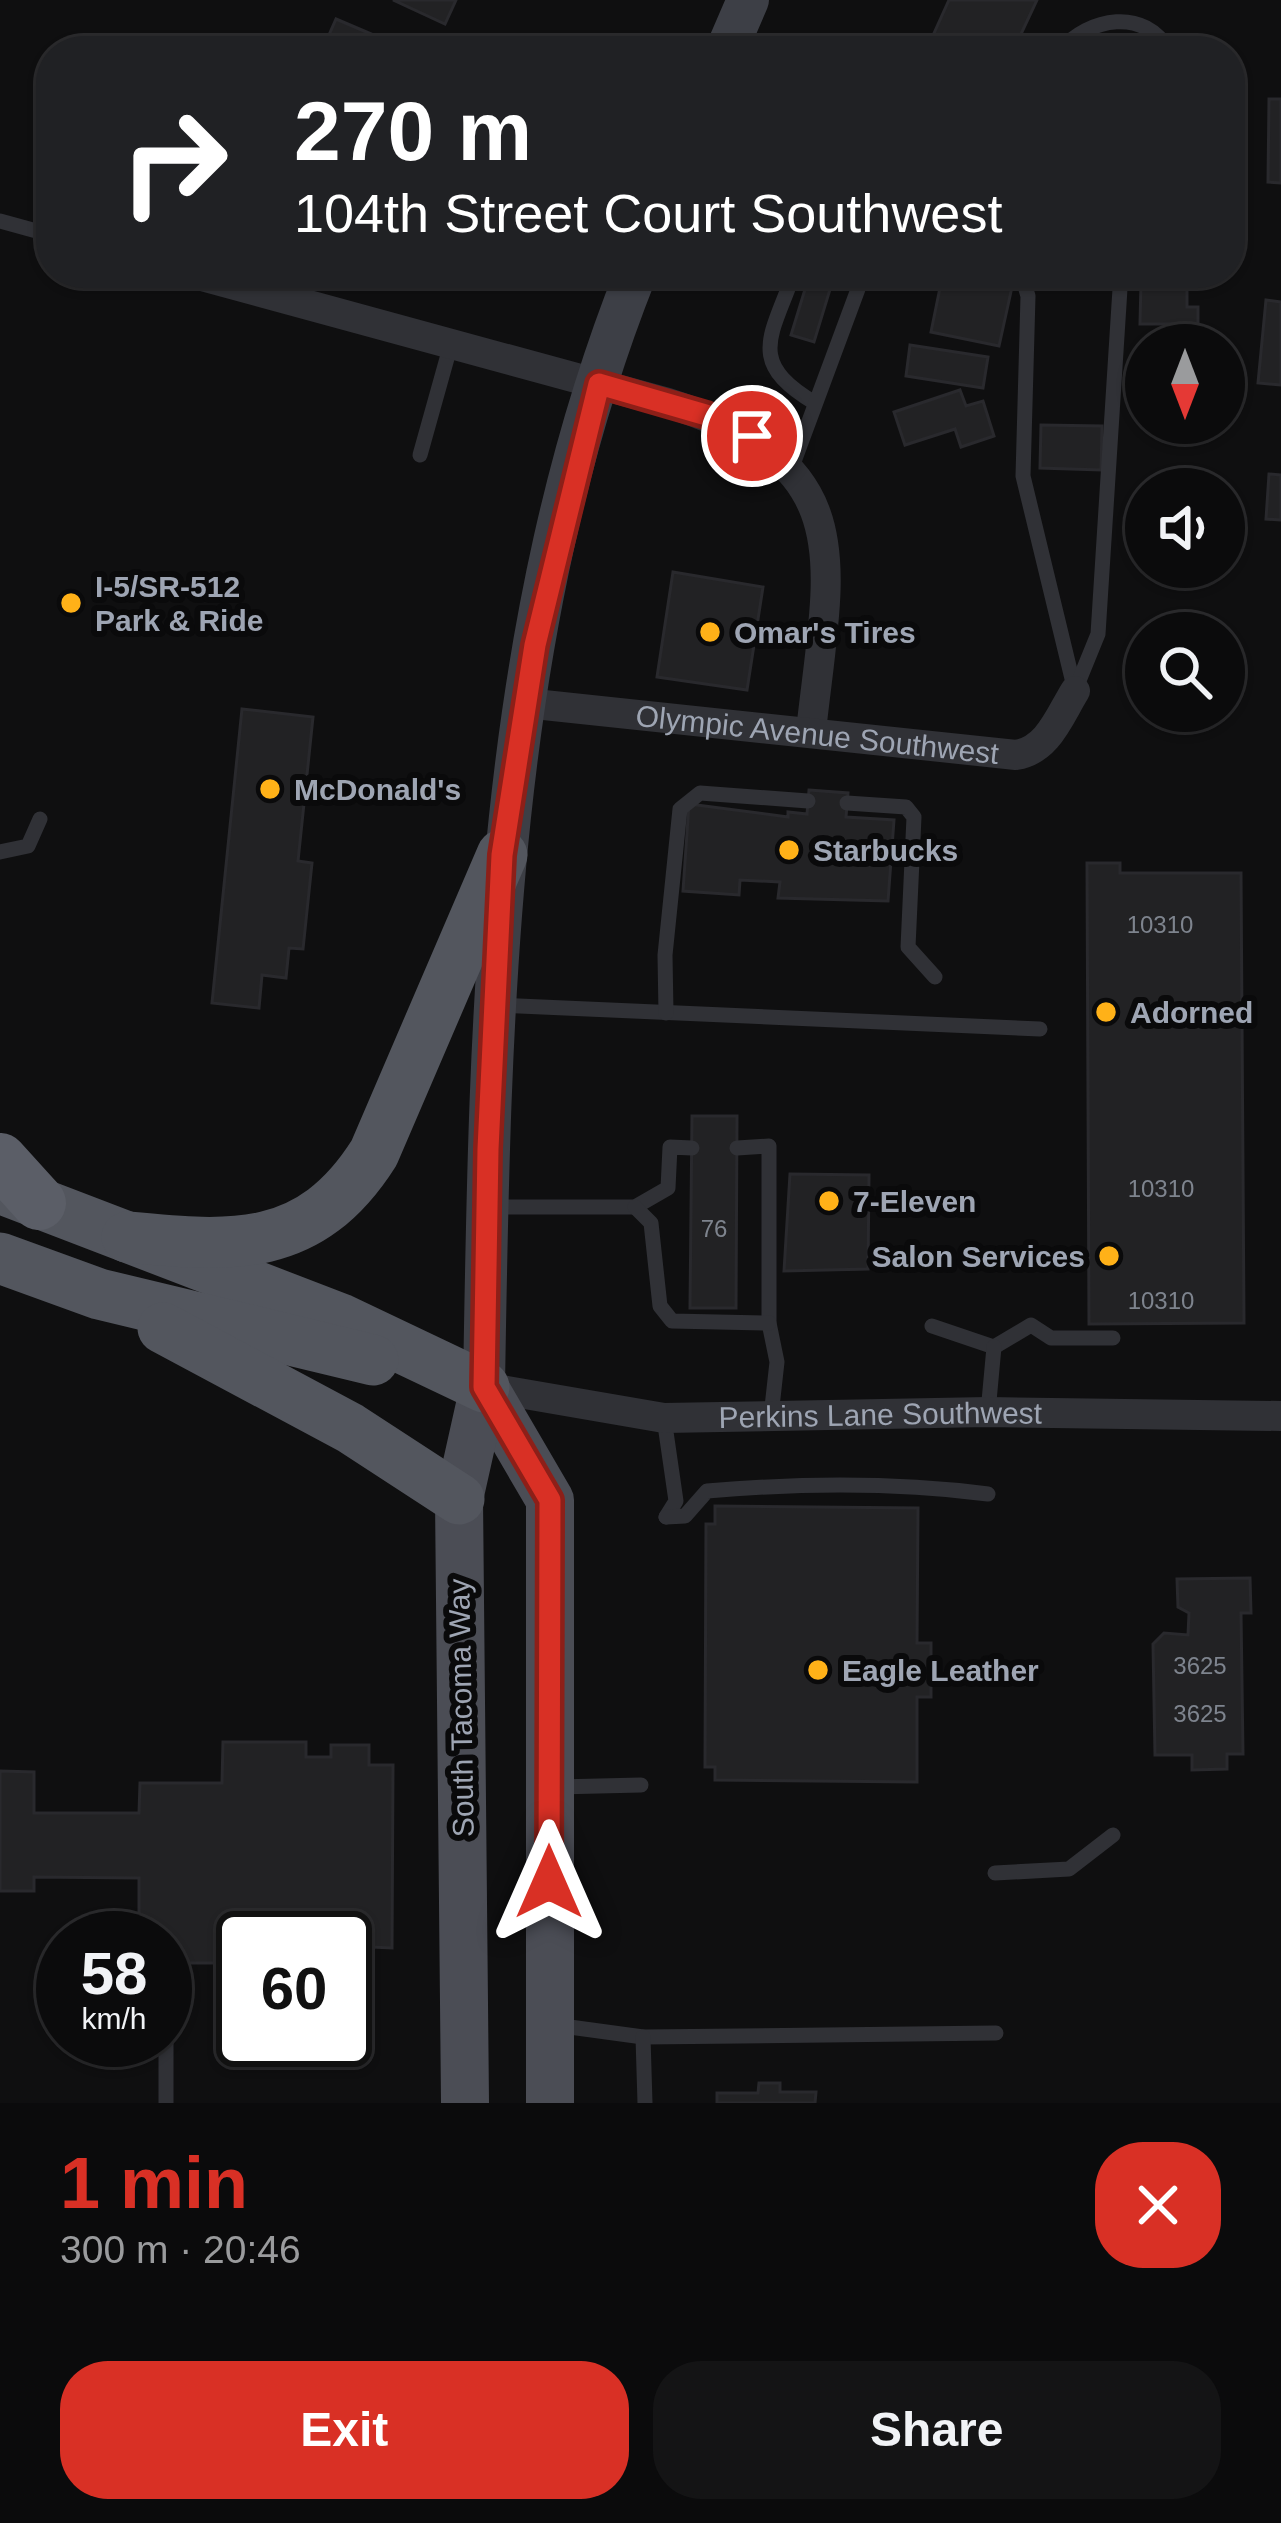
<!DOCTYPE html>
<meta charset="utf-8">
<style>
body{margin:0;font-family:Helvetica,sans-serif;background:#141415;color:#f1f3f6;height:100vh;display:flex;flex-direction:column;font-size:45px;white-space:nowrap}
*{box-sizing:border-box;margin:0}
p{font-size:39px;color:#9a9b9d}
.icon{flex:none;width:66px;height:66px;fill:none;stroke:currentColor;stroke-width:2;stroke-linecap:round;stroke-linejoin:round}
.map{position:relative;height:2103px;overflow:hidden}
.side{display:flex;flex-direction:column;background:#0b0b0c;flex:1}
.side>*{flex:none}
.guide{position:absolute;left:36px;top:36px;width:1209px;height:252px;border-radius:48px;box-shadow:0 3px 9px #0004,0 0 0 3px #2b2b2d;background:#202124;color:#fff;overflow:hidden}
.needle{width:78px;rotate:180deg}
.tools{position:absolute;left:1125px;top:324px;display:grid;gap:24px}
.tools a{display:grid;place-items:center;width:120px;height:120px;border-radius:50%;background:#0b0b0c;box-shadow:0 3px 9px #0004,0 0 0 3px #2b2b2d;font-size:60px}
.speed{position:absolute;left:36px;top:1911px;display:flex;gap:24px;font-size:60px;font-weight:700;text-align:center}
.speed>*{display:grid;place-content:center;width:156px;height:156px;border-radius:50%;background:#0b0b0c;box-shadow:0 3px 9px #0004,0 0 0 3px #2b2b2d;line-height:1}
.speed small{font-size:30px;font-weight:400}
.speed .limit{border:6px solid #111;border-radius:18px;background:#fff;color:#111}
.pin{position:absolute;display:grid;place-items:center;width:102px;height:102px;color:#fff;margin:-51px;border:6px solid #fff;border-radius:50%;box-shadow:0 3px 12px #0007}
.me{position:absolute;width:132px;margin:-66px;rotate:0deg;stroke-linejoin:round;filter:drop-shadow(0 0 9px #0008)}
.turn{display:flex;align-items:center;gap:42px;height:252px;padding:0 60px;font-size:54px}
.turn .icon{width:156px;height:156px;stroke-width:2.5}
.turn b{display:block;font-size:84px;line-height:102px}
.round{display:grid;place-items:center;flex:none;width:126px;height:126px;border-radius:48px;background:#141415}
.head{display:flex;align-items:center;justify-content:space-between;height:204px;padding:0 60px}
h1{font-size:72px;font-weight:700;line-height:90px;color:#d93025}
.cta{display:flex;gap:24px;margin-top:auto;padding:24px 60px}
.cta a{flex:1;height:138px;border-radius:48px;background:#d93025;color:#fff;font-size:48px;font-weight:700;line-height:138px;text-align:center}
.cta a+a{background:#141415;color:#f1f3f6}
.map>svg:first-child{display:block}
</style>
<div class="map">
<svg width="1281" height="2103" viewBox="0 0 1281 2103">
<rect width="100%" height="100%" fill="#0f0f10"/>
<g fill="#222224" stroke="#29292d" stroke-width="3">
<path d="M393 0H456L445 24Z"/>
<path d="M949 0H1037L1013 51H926Z"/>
<path d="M336 19 411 51H322Z"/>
<path d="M1269 99H1281V183L1268 182Z"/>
<path d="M810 273H835L814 342 791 335Z"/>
<path d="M943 273 1012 287 999 346 931 332Z"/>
<path d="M1141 282 1187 283V307H1198V324H1140Z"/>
<path d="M1266 300 1281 302V385L1258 383Z"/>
<path d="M910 345 988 357 983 388 906 376Z"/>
<path d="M960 390 966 406 983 401 994 436 961 447 955 429 905 445 894 412Z"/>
<path d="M1041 425 1102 426 1101 470 1040 468Z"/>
<path d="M1269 474 1281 475V520L1266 519Z"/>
<path d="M673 572 763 587 747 690 657 677Z"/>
<path d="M242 709 313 717 298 861 312 863 303 949 289 948 286 978 262 975 259 1008 212 1003Z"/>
<path d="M809 790 848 793 846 817 894 820 888 901 778 898 780 882 740 880 739 895 683 891 689 804 788 817V812L807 814Z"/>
<path d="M1087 863H1120V873H1241L1244 1323 1089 1324Z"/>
<path d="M692 1116H737L736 1308H690Z"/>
<path d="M790 1174 869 1175 868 1269 784 1271Z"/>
<path d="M715 1506 918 1508 917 1643H931V1697H917V1782L715 1780V1767H705L706 1524H715Z"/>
<path d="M1250 1578 1251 1613H1241L1243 1754H1227V1769L1192 1770V1755H1155L1153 1644 1164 1633 1188 1635 1189 1613 1178 1607 1177 1579Z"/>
<path d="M223 1742H306V1757H331V1745H369V1765H393L392 1948 371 1947V1963H345V1938H243V1963H165V1938H139V1878L34 1877V1891H0V1771L34 1772V1813H139L140 1783H222Z"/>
<path d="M759 2083H780V2092H816L815 2103H717V2093H758Z"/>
</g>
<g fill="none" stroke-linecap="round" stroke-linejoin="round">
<g stroke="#303136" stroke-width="15">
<path d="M539 49 543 51"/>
<path d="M1060 51C1089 17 1145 7 1169 51"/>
<path d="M0 221 51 235"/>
<path d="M794 273C771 337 746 362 815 403"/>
<path d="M1021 273 1028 296 1023 476 1075 691"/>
<path d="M420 455 451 344"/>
<path d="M792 467 864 273"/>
<path d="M1076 688 1098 634 1121 273"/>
<path d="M847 803 906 807 914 817 908 947 935 977"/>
<path d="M0 852 28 846 40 819"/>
<path d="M497 1005 1040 1029"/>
<path d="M666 1013 665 955 680 809 700 793 808 801"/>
<path d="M737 1148 769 1146V1323L777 1362 771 1416"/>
<path d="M490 1207H635L668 1188 670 1147 692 1148"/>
<path d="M635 1207 651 1223 660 1306 672 1321 769 1323"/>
<path d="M932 1326 994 1347 1031 1325 1051 1338H1113"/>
<path d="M988 1412 994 1347"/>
<path d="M664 1418 676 1501 666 1517"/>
<path d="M666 1517 685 1516 707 1491C801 1483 894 1482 988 1494"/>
<path d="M557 1787 641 1785"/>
<path d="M995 1873 1069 1869 1113 1835"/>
<path d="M555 2025 643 2037 996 2033"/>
<path d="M166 2026V2103"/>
<path d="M643 2037 645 2103"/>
</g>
<g stroke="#303136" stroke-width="30">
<path d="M191 273 668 403C863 465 830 560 811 731"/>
<path id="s1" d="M525 703 1016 755C1048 750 1059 717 1075 691"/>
<path id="s2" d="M484 1387 664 1418 988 1412 1281 1416"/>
</g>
<g stroke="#3d3f46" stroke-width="42">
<path d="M726 51 748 0"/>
<path d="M484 1387C490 1013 495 627 636 273"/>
</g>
<g stroke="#4b4d55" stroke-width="48">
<path d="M484 1387 550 1500V2103"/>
<path d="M465 2103 459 1499 484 1387"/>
</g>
<g stroke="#53565e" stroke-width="51">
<path d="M2 1189 341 1319 484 1387"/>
<path d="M127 1237C233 1247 310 1254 374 1153L502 855"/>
<path d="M0 1258 99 1294 373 1360"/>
<path d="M163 1328 350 1428 459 1499"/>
</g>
<path stroke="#5b5e67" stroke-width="54" d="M0 1160 39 1203"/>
</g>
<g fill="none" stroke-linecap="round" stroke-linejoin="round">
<defs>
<path id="route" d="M549 1882 550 1500 484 1387 488 1149 502 855 535 645 599 384 706 415 752 436"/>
</defs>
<use href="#route" stroke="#8d1f18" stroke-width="30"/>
<use href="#route" stroke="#d93025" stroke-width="21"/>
</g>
<g fill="#ffb118" stroke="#0a0a0b" stroke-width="4.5">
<circle cx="71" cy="603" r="12"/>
<circle cx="710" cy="632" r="12"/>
<circle cx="270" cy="789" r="12"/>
<circle cx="789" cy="850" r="12"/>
<circle cx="1106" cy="1012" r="12"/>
<circle cx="829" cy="1201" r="12"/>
<circle cx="1109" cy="1256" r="12"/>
<circle cx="818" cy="1670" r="12"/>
</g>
<g text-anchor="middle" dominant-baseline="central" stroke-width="12" stroke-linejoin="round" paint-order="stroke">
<g font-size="24" fill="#7e848e">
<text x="1160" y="924">10310</text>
<text x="1161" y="1188">10310</text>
<text x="714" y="1228">76</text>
<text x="1161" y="1300">10310</text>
<text x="1200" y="1665">3625</text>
<text x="1200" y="1713">3625</text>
</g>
<g font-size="30" font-weight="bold" fill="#9ea5b3" stroke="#0a0a0b" text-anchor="start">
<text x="95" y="586">I-5/SR-512<tspan x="95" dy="34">Park &amp; Ride</tspan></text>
<text x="734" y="632">Omar's Tires</text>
<text x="294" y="789">McDonald's</text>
<text x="813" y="850">Starbucks</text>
<text x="1130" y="1012">Adorned</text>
<text x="853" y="1201">7-Eleven</text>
<text x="1085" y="1256" text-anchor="end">Salon Services</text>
<text x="842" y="1670">Eagle Leather</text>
</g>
<g font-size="30" fill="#9ea5b3" stroke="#0a0a0b">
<text stroke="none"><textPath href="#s1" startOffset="294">Olympic Avenue Southwest</textPath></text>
<text stroke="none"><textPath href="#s2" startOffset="399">Perkins Lane Southwest</textPath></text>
<text transform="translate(461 1708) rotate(-91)">South Tacoma Way</text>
</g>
</g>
</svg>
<div class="tools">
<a><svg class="needle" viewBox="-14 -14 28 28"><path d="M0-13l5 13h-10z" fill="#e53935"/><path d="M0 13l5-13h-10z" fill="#9a9b9d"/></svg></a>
<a><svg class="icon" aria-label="sound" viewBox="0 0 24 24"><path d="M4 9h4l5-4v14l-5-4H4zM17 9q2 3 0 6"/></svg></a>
<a><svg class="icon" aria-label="search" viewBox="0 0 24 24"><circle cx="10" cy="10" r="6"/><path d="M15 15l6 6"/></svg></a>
</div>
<div class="speed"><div>58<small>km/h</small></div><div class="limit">60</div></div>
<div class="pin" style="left:752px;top:436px;background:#d93025"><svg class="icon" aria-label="arrive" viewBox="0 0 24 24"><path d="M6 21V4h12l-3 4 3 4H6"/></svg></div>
<svg class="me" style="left:549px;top:1882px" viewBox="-20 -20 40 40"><path d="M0-17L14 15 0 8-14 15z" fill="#d93025" stroke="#fff" stroke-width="4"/></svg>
<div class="guide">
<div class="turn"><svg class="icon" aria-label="right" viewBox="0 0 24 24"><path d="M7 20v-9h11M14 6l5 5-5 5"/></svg><div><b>270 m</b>104th Street Court Southwest</div></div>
</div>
</div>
<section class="side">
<div class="head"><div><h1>1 min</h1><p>300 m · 20:46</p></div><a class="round" style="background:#d93025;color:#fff"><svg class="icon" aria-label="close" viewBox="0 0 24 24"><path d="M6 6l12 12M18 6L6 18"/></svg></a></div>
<div class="cta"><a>Exit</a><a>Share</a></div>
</section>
